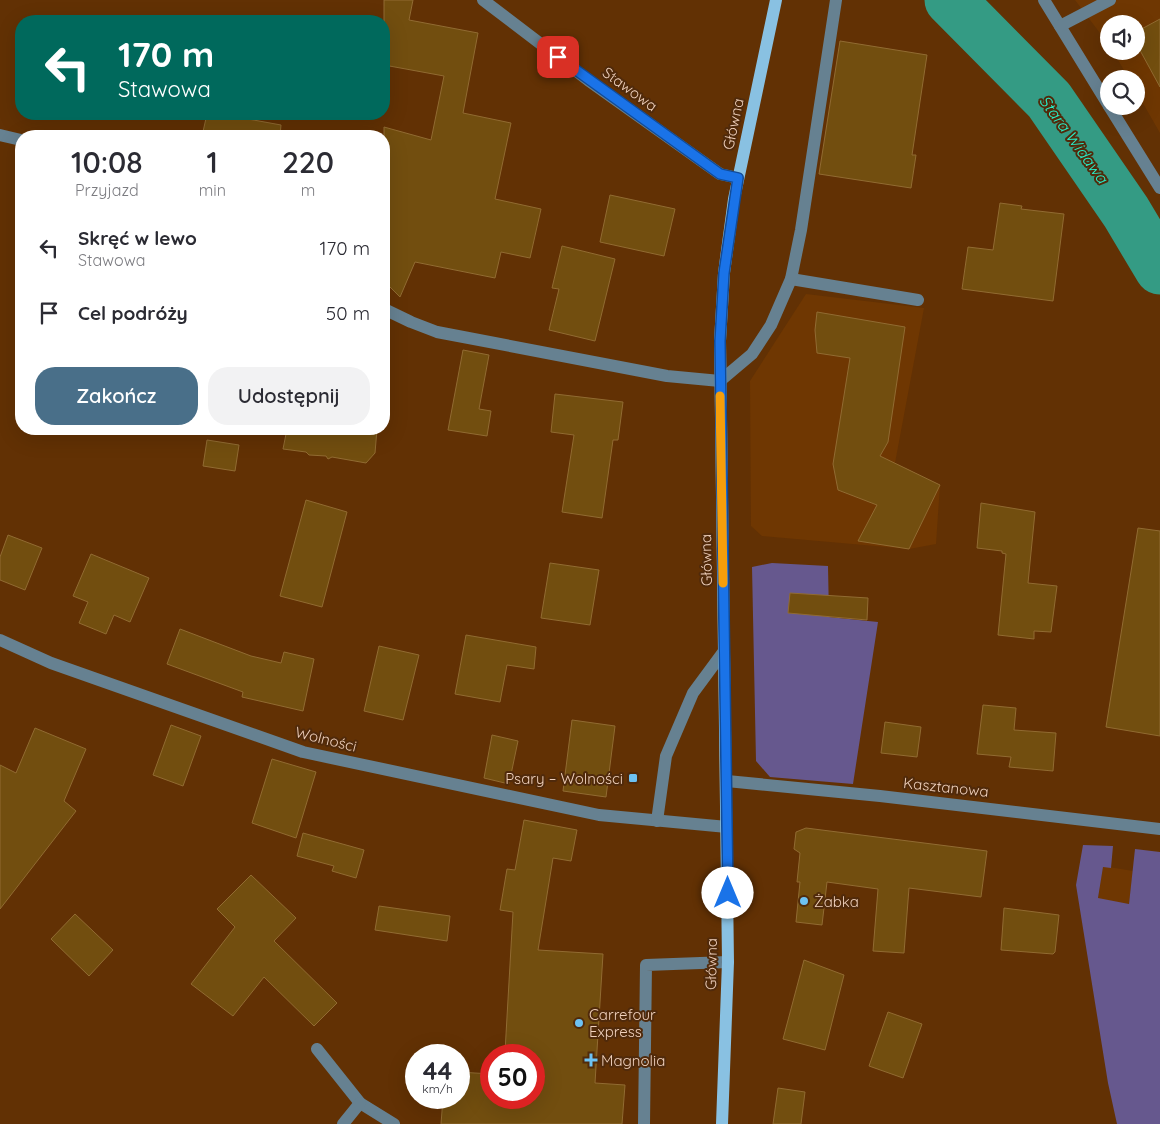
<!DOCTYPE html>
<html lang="pl">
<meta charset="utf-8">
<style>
body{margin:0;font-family:Quicksand,sans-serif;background:#f2f2f3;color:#2b2b33;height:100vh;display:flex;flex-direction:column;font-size:19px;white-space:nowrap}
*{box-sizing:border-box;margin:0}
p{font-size:16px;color:#7c7c81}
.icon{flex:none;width:28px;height:28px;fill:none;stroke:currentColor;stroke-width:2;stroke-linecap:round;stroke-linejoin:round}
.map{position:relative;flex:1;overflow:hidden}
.details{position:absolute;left:15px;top:130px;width:375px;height:305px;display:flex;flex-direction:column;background:#fff;border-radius:20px;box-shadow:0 5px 20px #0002}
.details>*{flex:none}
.guide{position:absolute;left:15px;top:15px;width:375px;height:105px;border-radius:20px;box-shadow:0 5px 20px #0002;background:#00695c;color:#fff;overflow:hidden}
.controls{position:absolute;left:1100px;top:15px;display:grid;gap:10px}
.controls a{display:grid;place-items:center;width:45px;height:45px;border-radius:50%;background:#fff;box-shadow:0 5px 20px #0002;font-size:25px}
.speed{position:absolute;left:405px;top:1044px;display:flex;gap:10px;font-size:25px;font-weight:700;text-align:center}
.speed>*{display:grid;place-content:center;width:65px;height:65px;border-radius:50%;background:#fff;box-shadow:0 5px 20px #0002;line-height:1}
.speed small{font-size:12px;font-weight:400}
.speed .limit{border:8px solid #d22;background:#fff;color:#111}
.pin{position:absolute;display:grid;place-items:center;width:42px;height:42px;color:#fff;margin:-21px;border-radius:10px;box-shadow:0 2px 8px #0006}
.me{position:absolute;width:55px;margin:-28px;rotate:0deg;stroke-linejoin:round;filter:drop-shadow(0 0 4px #0008)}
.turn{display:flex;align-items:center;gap:18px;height:105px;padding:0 20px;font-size:22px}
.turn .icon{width:65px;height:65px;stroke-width:2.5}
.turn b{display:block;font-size:35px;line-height:42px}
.eta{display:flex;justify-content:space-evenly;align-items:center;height:85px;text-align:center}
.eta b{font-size:30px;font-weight:600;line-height:35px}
.button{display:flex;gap:10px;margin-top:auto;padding:10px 20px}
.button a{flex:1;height:58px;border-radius:20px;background:#496f89;color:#fff;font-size:20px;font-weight:600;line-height:58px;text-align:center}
.button a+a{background:#f2f2f3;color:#2b2b33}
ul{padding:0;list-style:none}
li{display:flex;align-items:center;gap:15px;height:65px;padding:0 20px}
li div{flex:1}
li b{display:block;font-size:19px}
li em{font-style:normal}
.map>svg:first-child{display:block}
</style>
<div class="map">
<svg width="1160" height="1124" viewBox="0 0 1160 1124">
<rect width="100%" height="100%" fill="#623104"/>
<g fill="#6f3702">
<path d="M1075 0H1160V133L1136 91V79H1129L1113 51H1136V24H1109V45Z"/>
<path d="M806 294 924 308 895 463 940 485 936 544 909 549 762 536 751 526 750 381Z"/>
<path d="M1103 866 1133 871 1129 904 1098 899Z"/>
</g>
<g fill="#66588e">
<path d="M772 563 828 566 829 617 878 622 853 784 770 777 756 761 752 567Z"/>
<path d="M1083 845 1113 846 1111 868 1103 867 1098 898 1129 904 1135 849 1160 852V1124H1117L1108 1083 1076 885Z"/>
</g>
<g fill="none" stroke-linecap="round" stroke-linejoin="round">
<path stroke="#349b84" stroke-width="51" d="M950 0 1049 100 1126 212 1160 269"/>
</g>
<g fill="#724e0f" stroke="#916b32">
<path d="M384 0H413L409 20 478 33 463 113 511 123 495 199 541 209 530 258 501 252 495 278 415 262 400 297 384 281V127L431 140 444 76 384 65Z"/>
<path d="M1160 19V87L1136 43V32Z"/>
<path d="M840 41 927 55 912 155H916L911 188 819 174Z"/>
<path d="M207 114H238L237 117 281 125 280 136H202Z"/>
<path d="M610 195 675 209 664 256 600 242Z"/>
<path d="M1000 203 1022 206 1021 209 1064 214 1053 301 962 289 968 247 993 250Z"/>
<path d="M562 246 615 259 595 341 549 330 559 289 552 288Z"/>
<path d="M817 312 905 327 888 442 880 456 940 485 909 549 858 541 877 505 838 490 833 464 850 358 817 353 815 330Z"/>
<path d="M463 350 489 355 479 409 491 411 487 436 448 430Z"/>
<path d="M555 394 623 402 618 440H613L602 518 562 512 574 435 551 432Z"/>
<path d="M287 429H377L375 453 366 463 332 457 328 459 326 456 309 455 306 452 283 449Z"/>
<path d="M207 440 239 445 235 471 203 466Z"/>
<path d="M306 500 347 512 322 607 280 596Z"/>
<path d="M981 503 1035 512 1028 583 1057 586 1051 632 1034 631V639L998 635 1006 554 1002 553V551L977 548Z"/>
<path d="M1138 528 1160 531V736L1106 727Z"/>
<path d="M8 535 42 548 25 590 0 580V557Z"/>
<path d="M91 554 149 578 130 622 114 615 106 634 79 623 88 602 73 596Z"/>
<path d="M550 563 599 570 590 625 541 618Z"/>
<path d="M790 593 868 598 867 620 788 613Z"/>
<path d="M180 629 251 656 281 663 284 652 314 659 303 711 242 697 243 692 167 664Z"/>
<path d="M466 635 536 647 534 669 507 665 500 702 455 694Z"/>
<path d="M379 646 419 655 403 720 364 711Z"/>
<path d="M983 705 1016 708 1014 730 1056 733 1053 771 1009 767 1011 757 977 754Z"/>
<path d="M572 720 615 726 606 797 563 791Z"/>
<path d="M885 722 921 727 917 757 881 753Z"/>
<path d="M171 725 201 736 183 786 153 775Z"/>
<path d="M35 728 86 749 64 801 76 811 0 909V765L16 773Z"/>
<path d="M492 735 518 741 509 784 484 778Z"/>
<path d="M272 759 316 772 296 838 252 823Z"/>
<path d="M524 820 577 830 571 861 553 858 538 950 603 954 595 1083 625 1085 622 1124H441L443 1098H459V1072L491 1074V1098H534V1055H492L493 1052H505L513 912 500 910 507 869 515 870Z"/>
<path d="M806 828 987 851 981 897 909 888 904 953 873 951 878 889 827 882 822 925 796 922 800 882H797L800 853 794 849 796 832Z"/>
<path d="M303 833 364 850 356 878 332 871 334 866 297 856Z"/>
<path d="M251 875 296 918 274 941 337 1003 314 1026 264 977 233 1016 191 984 235 927 217 909Z"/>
<path d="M379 906 450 916 447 941 375 930Z"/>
<path d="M1004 908 1059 915 1055 952 1053 954 1001 950Z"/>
<path d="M75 914 113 950 89 976 51 939Z"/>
<path d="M804 960 844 975 825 1050 783 1039Z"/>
<path d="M888 1012 922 1024 903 1078 869 1066Z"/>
<path d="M778 1088 805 1092 801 1124H773Z"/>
</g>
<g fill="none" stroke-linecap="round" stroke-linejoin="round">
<g stroke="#668191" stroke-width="12">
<path d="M483 0 588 80 720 174 738 178"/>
<path d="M1044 0 1109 106"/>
<path d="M1060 26 1110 0"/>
<path d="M1109 106 1160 188"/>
<path d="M0 135 21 140"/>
<path d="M791 279 918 300"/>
<path d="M384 309 411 322 437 332 667 376 720 381 752 354 771 325 791 279 801 230 836 0"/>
<path d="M0 640 51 663 303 752 599 815 727 827"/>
<path d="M727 781 880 796 1160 829"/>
<path d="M657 821 666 756 693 693 724 651"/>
<path d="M317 1049 360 1103 394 1124"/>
<path d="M343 1124 360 1103"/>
<path d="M644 1124 646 965 728 962"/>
</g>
<path stroke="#89c1e2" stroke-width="12" d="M722 1124 728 962 720 341 724 273 734 199 776 0"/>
</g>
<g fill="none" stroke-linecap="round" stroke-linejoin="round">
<defs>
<path id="route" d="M558 57 720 174 738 178 724 273 720 341 728 893"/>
</defs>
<use href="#route" stroke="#114b97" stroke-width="12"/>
<use href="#route" stroke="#1a73e8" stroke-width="9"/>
<path stroke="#f59e0b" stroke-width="9" d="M720 396 723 583"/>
</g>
<g fill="#6dc2f3" stroke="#502a0b" stroke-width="2">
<rect x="628" y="773" width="10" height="10" rx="2.5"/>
<circle cx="804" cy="901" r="5"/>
<circle cx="579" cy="1023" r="5"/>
<path d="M588.5 1052.5h5v5h5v5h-5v5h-5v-5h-5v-5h5z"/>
</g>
<g text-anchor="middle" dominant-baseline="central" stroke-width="4" stroke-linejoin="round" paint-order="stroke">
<g font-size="15" fill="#f0d1bd" stroke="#502a0b">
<text transform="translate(630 89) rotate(36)">Stawowa</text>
<text transform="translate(733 124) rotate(-78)">Główna</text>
<text transform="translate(706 560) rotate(-91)">Główna</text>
<text transform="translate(326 739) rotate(14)">Wolności</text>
<text transform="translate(946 787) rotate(6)">Kasztanowa</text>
<text transform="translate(711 964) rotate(-89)">Główna</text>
</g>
<g font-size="15" fill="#f0d1bd" stroke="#502a0b" text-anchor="start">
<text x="623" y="778" text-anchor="end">Psary – Wolności</text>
<text x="814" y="901">Żabka</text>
<text x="589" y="1014">Carrefour<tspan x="589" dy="17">Express</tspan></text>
<text x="601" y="1060">Magnolia</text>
</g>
<g font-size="16" font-style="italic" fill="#27efca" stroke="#502a0b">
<text transform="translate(1074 139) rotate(54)">Stara Widawa</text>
</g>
</g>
</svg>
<div class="controls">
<a><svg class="icon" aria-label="sound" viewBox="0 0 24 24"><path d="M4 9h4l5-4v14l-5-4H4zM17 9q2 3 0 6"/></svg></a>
<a><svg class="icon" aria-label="search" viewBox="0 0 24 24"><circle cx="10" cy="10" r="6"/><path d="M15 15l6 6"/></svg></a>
</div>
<div class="speed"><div>44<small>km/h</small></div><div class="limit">50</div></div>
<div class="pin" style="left:558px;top:57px;background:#d93025"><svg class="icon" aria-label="arrive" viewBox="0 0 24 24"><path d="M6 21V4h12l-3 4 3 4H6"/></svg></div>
<svg class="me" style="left:728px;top:893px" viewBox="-20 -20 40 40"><circle r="19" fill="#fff"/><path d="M0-13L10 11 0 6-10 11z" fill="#1a73e8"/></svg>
<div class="guide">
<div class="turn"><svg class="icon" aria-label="left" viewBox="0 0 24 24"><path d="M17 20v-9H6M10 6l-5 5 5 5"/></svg><div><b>170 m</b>Stawowa</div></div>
</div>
<section class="details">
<div class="eta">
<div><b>10:08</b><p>Przyjazd</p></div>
<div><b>1</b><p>min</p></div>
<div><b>220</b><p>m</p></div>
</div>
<ul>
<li><svg class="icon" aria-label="left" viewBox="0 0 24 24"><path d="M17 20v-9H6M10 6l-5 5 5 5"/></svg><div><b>Skręć w lewo</b><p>Stawowa</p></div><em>170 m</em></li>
<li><svg class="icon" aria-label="arrive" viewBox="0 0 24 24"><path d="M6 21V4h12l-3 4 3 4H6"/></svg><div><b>Cel podróży</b></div><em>50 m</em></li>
</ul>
<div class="button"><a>Zakończ</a><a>Udostępnij</a></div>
</section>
</div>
